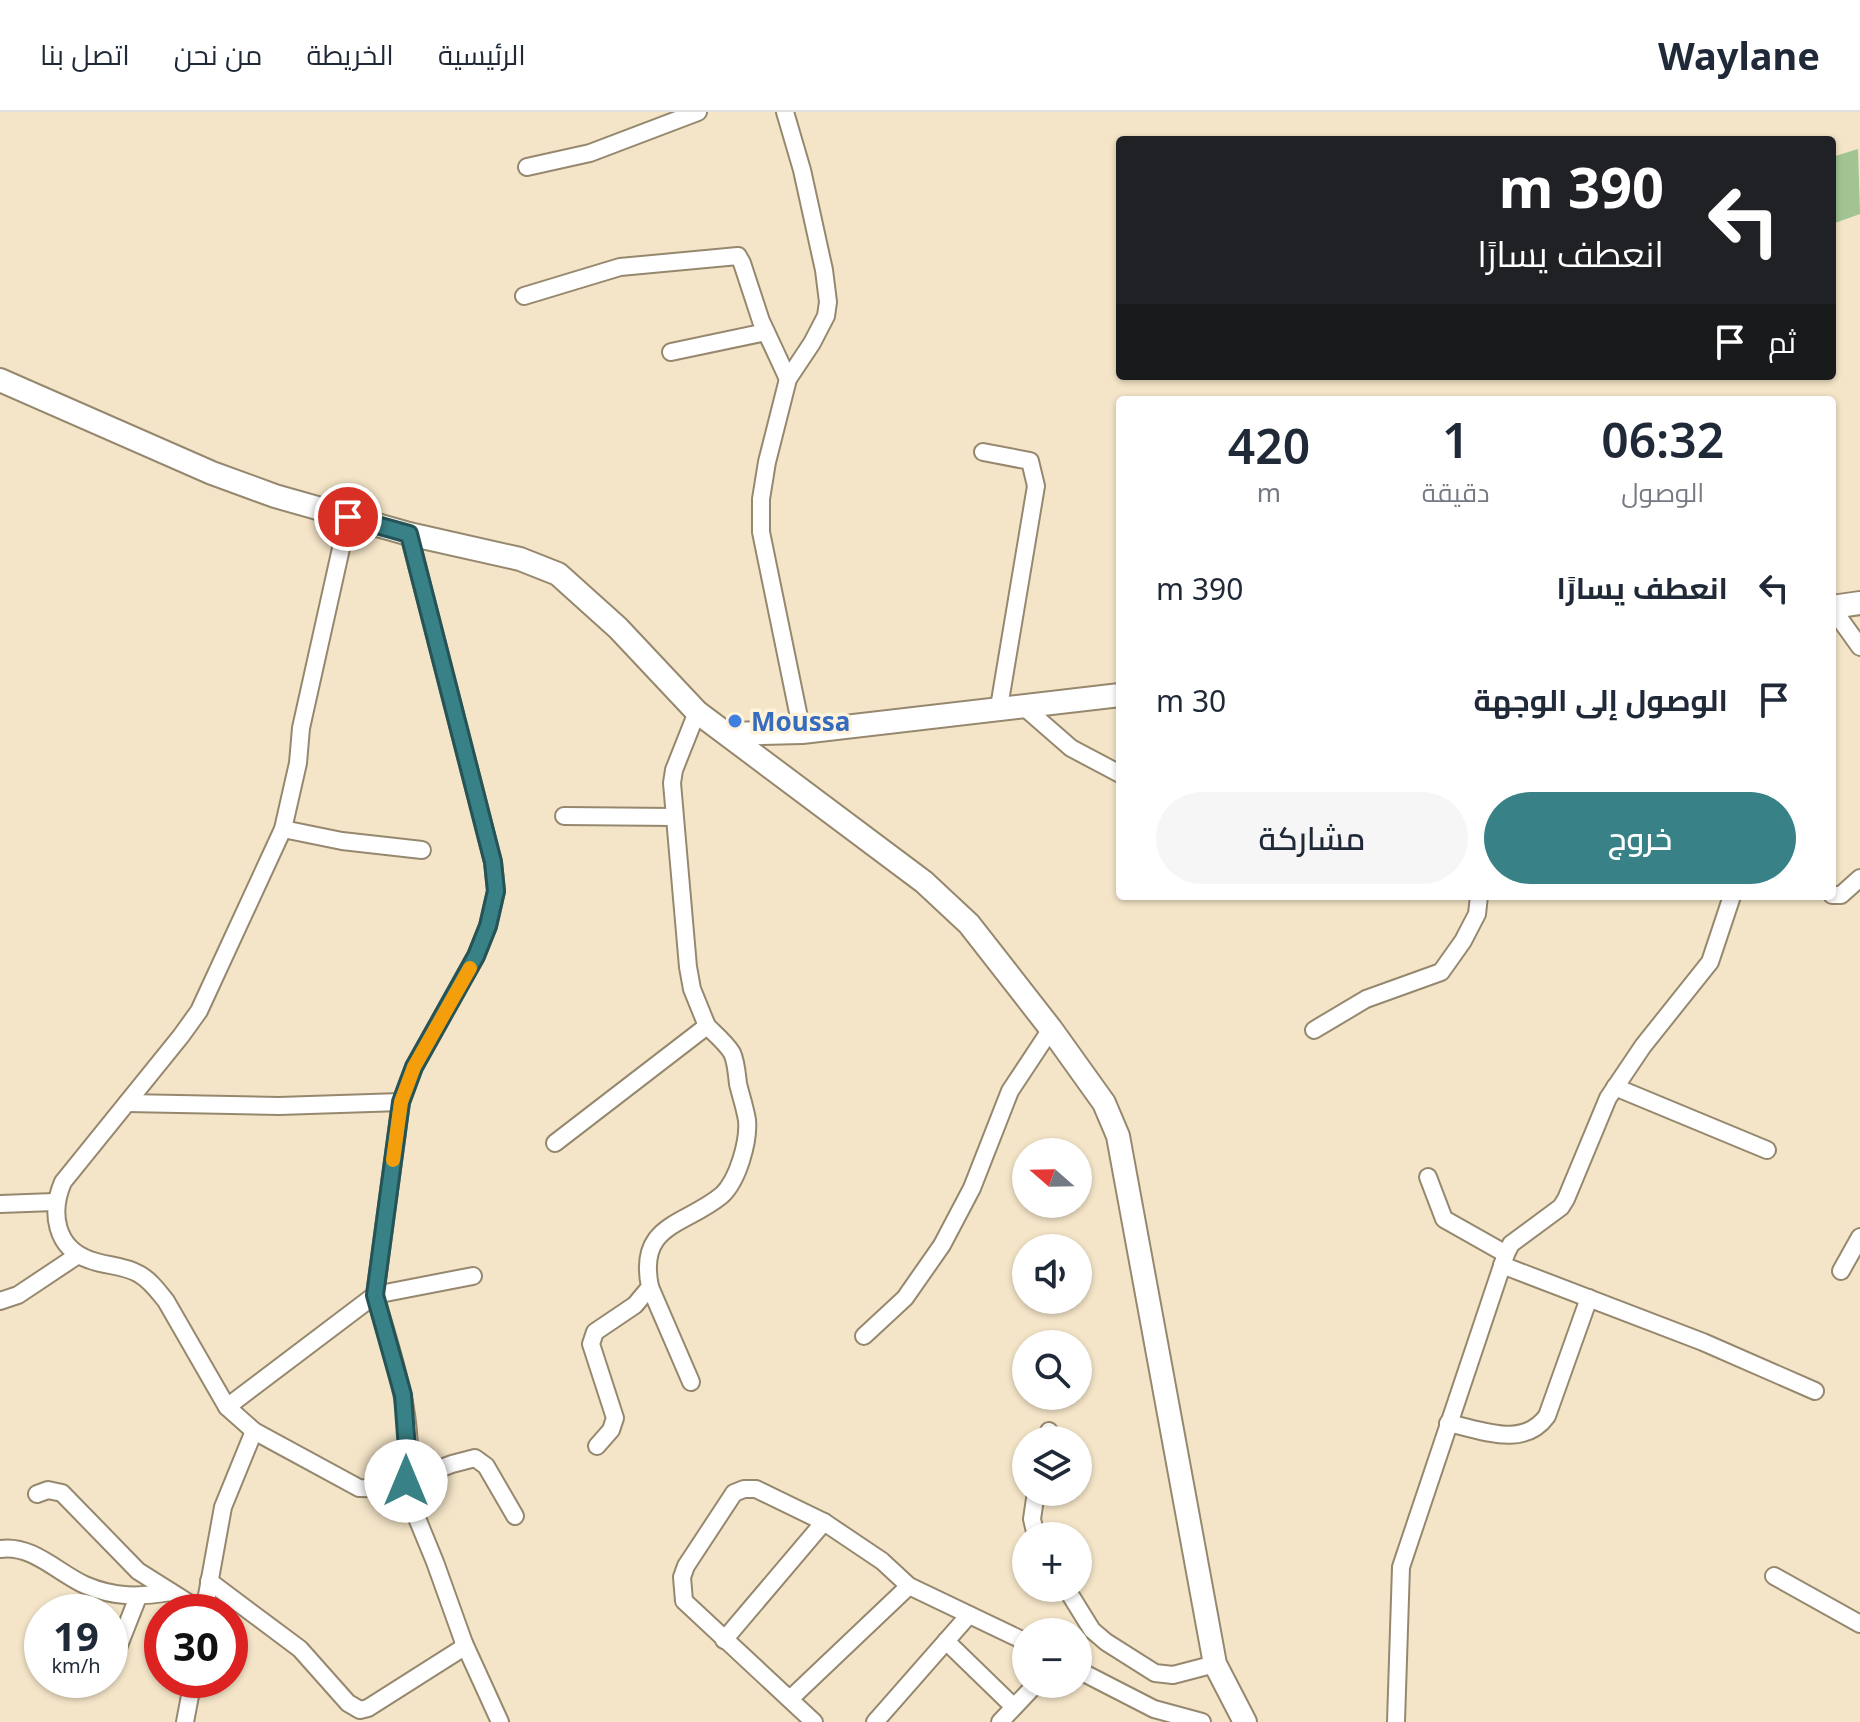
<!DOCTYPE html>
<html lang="ar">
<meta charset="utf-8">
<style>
body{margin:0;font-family:"Noto Sans",Cairo,sans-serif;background:#f6f6f7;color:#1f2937;direction:rtl;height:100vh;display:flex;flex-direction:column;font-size:30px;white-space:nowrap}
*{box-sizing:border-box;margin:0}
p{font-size:26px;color:#747a83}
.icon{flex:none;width:44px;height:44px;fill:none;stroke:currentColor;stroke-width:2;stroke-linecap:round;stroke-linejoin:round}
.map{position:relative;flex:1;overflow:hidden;direction:ltr}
.panel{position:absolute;left:1116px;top:284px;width:720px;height:504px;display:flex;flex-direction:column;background:#fff;border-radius:8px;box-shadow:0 2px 6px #0004;direction:rtl}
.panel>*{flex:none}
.hud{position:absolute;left:1116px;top:24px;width:720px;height:244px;border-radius:8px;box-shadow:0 2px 6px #0004;direction:rtl;background:#202124;color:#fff;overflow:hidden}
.needle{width:52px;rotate:290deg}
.tools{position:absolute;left:1012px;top:1026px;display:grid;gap:16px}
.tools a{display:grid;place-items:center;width:80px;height:80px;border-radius:50%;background:#fff;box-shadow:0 2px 6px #0004;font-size:40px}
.speed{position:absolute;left:24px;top:1482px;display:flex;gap:16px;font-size:40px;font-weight:700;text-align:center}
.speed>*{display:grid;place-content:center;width:104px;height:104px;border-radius:50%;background:#fff;box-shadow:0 2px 6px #0004;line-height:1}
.speed small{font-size:20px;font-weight:400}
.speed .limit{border:12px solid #d22;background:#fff;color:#111}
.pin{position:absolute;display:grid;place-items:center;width:68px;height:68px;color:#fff;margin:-34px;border:4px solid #fff;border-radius:50%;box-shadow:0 2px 8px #0007}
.me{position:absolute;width:88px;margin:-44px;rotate:0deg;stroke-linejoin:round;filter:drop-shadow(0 0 6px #0008)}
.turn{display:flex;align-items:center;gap:28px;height:168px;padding:0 40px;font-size:36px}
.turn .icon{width:104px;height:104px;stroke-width:2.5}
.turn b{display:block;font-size:56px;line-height:68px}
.then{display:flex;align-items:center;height:76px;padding:0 40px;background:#0003;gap:16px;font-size:30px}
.eta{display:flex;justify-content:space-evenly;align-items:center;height:136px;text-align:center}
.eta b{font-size:48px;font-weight:600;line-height:56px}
.action{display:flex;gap:16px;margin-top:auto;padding:16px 40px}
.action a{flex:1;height:92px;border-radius:48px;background:#388186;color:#fff;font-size:32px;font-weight:600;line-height:92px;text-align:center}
.action a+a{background:#f6f6f7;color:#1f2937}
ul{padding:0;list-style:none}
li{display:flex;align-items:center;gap:24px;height:112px;padding:0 40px}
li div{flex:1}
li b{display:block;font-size:30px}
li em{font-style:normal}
header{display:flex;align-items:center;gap:48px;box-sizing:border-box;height:112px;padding:0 40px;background:#fff;border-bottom:2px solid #e0e1e3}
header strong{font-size:38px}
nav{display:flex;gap:44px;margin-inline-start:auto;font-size:28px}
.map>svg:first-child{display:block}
</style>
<header>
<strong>Waylane</strong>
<nav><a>الرئيسية</a><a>الخريطة</a><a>من نحن</a><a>اتصل بنا</a></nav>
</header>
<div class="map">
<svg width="1860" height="1610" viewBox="0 0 1860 1610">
<rect width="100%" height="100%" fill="#f4e5c8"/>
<path fill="#a2c493" d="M1858 37 1860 102 1832 112V45Z"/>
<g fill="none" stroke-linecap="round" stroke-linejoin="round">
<defs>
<g id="street">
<path d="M785 0 802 58 824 158 828 190 826 204 812 231 788 267 767 350 761 387V420L802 620"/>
<path d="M527 55 590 41 698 0"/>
<path d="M524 184 620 155 738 144 742 151 761 209 788 267"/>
<path d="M671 240 766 220"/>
<path d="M983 340 1030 349 1036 374 999 595"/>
<path d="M348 405 301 616 298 651 283 717 199 899 181 924 63 1070C50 1100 55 1136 90 1148 106 1154 124 1153 139 1162 150 1168 158 1179 166 1189L227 1295 254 1319 359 1376 405 1377 435 1450 464 1531 500 1610"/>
<path d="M1832 496 1860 535"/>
<path d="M1024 595 1071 636 1120 662"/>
<path d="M564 704 674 705"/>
<path d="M283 717 342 729 422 738"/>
<path d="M1832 783H1841L1860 766"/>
<path d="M1314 918 1366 887 1441 860 1463 829 1477 802 1479 784"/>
<path d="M1615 975 1767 1038"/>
<path d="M127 991 279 994 401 990"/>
<path d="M555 1031 707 914 692 877 688 855 672 671 674 658 697 600"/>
<path d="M1428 1065 1444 1107 1506 1142"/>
<path d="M0 1092 54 1090"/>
<path d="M1502 1153 1703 1230 1815 1279"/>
<path d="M1841 1159 1860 1125"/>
<path d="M650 1175 691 1270"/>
<path d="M0 1189 18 1183 78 1143"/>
<path d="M864 1224 905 1186 942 1133 972 1076 1010 979 1051 917"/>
<path d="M227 1295 375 1183 401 990 414 955 476 844 488 814 496 779 493 750 409 422"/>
<path d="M1448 1311C1482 1318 1523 1337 1547 1304L1589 1186"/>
<path d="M1047 1328 1049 1319"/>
<path d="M597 1334 611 1318 615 1306 591 1232 595 1220 635 1193 650 1175C637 1111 685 1114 722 1083 738 1068 749 1029 747 1008 745 996 741 984 738 972 737 963 736 949 732 941 726 931 715 922 707 914"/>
<path d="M406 1369 452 1352 475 1346 486 1354 515 1404"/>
<path d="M405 1377C419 1313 392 1244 375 1183L473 1164"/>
<path d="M1036 1380 1032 1407 1036 1424"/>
<path d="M37 1382 48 1378 62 1381 138 1459 203 1500"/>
<path d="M0 1437C32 1432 58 1461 85 1473 115 1486 140 1485 171 1480"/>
<path d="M1774 1464 1860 1512"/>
<path d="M209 1469 300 1537 348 1591 360 1598 368 1596 461 1537 464 1531"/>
<path d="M1066 1476 1092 1518 1106 1530 1155 1561 1173 1563 1215 1552"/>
<path d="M204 1500 223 1395 254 1319"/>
<path d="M724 1528 824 1410"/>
<path d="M946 1529 1014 1595"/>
<path d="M110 1556 138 1485"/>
<path d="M1078 1558 1154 1597 1202 1610"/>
<path d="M790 1587 909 1474"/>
<path d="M185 1610 193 1568"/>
<path d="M814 1610 684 1489 682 1465 686 1454 734 1381 744 1377H756L824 1410 882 1449 909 1474 1026 1530"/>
<path d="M875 1610 969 1503"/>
<path d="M1000 1610 1036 1572"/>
<path d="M1396 1610 1401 1455 1506 1142 1511 1132 1561 1095 1566 1087 1608 986 1643 934 1710 850 1732 784"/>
</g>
<g id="secondary">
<path d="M0 268 212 361 275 384 409 422 520 447 558 462 618 516 697 600 924 770 969 812 1051 917 1104 991 1118 1024 1215 1552 1245 1610"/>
<path d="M1832 495 1860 491"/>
<path d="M728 622 802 620 1120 583"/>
</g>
</defs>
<use href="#street" stroke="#96886e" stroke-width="20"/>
<use href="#secondary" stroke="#96886e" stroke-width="26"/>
<use href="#street" stroke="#fff" stroke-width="16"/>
<use href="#secondary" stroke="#fff" stroke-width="22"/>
</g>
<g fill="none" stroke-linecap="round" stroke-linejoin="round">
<defs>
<path id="route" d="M348 405 409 422 493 750 496 779 488 814 476 844 414 955 401 990 375 1183 403 1283 408 1350 406 1369"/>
</defs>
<use href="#route" stroke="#245457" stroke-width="20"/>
<use href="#route" stroke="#388186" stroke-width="14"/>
<path stroke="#f59e0b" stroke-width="14" d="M393 1048 401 990 414 955 470 856"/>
</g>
<circle fill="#3f7fe0" stroke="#fff3dc" stroke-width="3" cx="735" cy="609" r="8"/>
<g text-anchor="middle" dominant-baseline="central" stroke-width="7" stroke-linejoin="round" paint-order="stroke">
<g font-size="26" font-weight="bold" fill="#366cbe" stroke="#fff3dc" text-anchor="start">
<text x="751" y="609">Moussa</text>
</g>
</g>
</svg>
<div class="tools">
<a><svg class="needle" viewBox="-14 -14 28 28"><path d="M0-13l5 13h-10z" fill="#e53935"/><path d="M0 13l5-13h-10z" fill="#747a83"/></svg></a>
<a><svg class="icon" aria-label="sound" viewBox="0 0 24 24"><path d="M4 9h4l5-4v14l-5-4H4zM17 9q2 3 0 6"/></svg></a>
<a><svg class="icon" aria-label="search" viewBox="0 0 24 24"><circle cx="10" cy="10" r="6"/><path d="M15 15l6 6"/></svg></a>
<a><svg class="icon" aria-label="layers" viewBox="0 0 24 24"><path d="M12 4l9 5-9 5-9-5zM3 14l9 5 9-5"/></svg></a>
<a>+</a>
<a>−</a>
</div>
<div class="speed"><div>19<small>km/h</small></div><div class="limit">30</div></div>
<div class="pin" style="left:348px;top:405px;background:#d93025"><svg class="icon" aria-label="arrive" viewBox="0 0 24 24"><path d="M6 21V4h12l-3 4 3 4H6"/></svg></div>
<svg class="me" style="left:406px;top:1369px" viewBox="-20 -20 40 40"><circle r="19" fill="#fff"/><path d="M0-13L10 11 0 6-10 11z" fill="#388186"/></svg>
<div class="hud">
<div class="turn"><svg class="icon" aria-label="left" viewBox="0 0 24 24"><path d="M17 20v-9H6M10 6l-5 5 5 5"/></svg><div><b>390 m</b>انعطف يسارًا</div></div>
<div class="then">ثم<svg class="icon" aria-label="arrive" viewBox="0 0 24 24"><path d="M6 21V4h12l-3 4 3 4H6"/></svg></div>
</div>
<section class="panel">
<div class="eta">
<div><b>06:32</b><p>الوصول</p></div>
<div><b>1</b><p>دقيقة</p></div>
<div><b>420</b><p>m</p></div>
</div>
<ul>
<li><svg class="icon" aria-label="left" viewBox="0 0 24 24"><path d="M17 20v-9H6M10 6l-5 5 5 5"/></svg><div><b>انعطف يسارًا</b></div><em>390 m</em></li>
<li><svg class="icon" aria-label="arrive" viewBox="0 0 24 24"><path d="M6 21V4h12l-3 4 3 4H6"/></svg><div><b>الوصول إلى الوجهة</b></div><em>30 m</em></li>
</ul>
<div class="action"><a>خروج</a><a>مشاركة</a></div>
</section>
</div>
